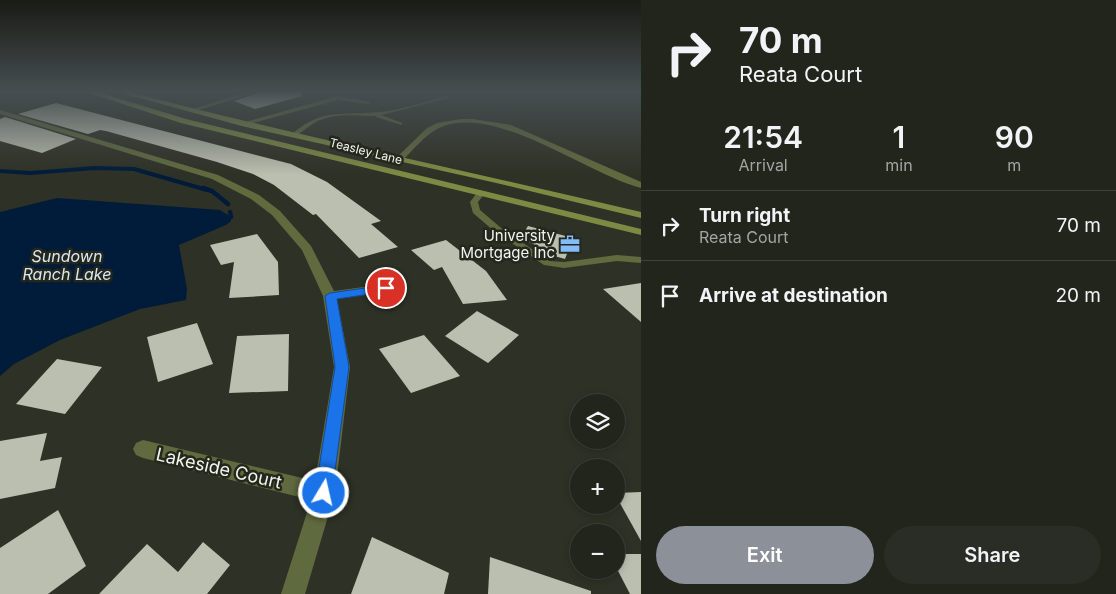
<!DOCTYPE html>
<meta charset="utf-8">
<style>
body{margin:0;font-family:Inter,sans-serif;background:#2a2d25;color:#f1f3f6;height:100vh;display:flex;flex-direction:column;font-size:19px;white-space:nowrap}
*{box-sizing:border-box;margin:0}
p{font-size:16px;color:#a2a5a3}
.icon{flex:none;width:28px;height:28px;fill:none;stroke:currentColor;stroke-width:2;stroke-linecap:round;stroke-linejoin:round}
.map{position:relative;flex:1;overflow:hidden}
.drawer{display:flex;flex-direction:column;background:#22251c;width:475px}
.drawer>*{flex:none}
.banner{background:#22251c;color:#f1f3f6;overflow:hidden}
.fabs{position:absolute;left:570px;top:394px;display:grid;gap:10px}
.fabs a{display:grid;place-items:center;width:55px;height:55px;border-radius:50%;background:#22251c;box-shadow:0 2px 8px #0003,0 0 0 1px #3f423b;font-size:25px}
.pin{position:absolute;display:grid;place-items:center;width:42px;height:42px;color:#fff;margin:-21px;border:2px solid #fff;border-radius:50%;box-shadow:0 1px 5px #0007}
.me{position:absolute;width:55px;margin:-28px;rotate:9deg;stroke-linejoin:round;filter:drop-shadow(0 0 4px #0008)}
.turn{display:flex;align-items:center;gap:18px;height:105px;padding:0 15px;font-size:22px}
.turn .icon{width:65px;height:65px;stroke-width:2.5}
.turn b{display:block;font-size:35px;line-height:42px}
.eta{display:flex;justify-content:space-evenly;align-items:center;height:85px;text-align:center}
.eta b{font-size:30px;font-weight:600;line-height:35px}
.button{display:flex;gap:10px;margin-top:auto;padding:10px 15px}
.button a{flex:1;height:58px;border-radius:30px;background:#8c9099;color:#fff;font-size:20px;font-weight:600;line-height:58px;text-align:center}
.button a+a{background:#2a2d25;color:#f1f3f6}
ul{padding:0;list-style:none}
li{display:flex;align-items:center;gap:15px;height:70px;padding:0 15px;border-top:1px solid #3f423b}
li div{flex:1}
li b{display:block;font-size:19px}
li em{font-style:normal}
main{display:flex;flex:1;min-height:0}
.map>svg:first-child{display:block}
</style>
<main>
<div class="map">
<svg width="641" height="594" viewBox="0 0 641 594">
<rect width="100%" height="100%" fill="#2e3125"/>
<path fill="#001c3a" d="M57 198 220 210 231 217V221L226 225 179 245 187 289 186 300 140 309 60 340 14 364 0 376V212Z"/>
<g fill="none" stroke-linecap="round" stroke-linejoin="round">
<path stroke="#001c3a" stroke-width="4" d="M0 171 30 173 95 168 134 169 207 190"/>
<g stroke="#001c3a" stroke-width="4.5">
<path d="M203 188 212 191 228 204"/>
<path d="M230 212 231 217"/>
</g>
</g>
<g fill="#bbbfb0">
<path d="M263 91H301L302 96 255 109 234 101Z"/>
<path d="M56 103 291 164 327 182 381 221 371 224 398 247 359 258 316 214 313 215 274 185 253 174 217 162 106 131 100 130 88 134 18 114Z"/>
<path d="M5 117 76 139 42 153 0 141V119Z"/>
<path d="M528 226 573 238 565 259 540 252 533 247 534 244 520 239Z"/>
<path d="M257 234 278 262 279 295 229 298 234 262 221 265 210 245Z"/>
<path d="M446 240 486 271 507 300 463 304 442 267 434 270 411 250Z"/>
<path d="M641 283V322L603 289Z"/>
<path d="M477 311 519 335 488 363 445 336Z"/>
<path d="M197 323 213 364 158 382 147 337Z"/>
<path d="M289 334 288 391 229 393 237 336Z"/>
<path d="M424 335 460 376 411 393 379 349Z"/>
<path d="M57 359 102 367 65 414 16 404Z"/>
<path d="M47 433 40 461 62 457 55 488 0 499V441Z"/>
<path d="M641 492V541L616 496V493Z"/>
<path d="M58 510 86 566 48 594H0V548Z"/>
<path d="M372 537 449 573 444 594H351Z"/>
<path d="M203 542 230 565 207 594H99L147 544 178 572Z"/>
<path d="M616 554H641V594H630L616 567Z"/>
<path d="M490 557 591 591V594H488Z"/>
</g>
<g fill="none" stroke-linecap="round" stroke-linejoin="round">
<g fill="#606a3f" fill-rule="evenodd">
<path d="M447 96 449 98 381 115 402 123V125L376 117V116C359 116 339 113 323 119 313 122 305 130 296 136L291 135C322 107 342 116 379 112 398 111 427 101 447 96Z"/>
<path d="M479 190 486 192 478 202 480 210 500 227 549 261 564 262 617 255 641 257V263L617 261 564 268 544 265 494 231 473 213 470 202Z"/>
</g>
<g fill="#606a3f" fill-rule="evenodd">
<path d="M250 91H261L192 112 187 111Z"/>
<path d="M338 96 371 102 368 104 338 100 242 126 238 124Z"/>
<path d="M0 110 218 175 259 195 280 211 311 246 334 291 386 284 393 288 386 292 337 299 350 367 335 493 305 594H281L311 500 143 458 136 455 133 449 136 443 143 440 315 481 334 367 323 296 302 250 272 215 251 199 212 179 0 114Z"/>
<path d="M461 119H473L511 125 641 182V188C587 174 494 102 439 128 425 135 413 150 402 161L395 159 427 128 437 123Z"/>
</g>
<g fill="#7c8b43" fill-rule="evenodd">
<path d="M83 91H94L186 119 641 229V235L181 123Z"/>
<path d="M114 91H126C297 136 469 171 641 212V218L492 182 242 126Z"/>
</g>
</g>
<linearGradient id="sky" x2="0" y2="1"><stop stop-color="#191b14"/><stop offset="0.52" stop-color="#464e51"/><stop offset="1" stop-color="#464e51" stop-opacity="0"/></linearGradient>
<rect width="641" height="175" fill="url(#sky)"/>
<path fill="#1a73e8" stroke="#114b97" d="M386 285 390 286 391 288 390 291 337 299 349 367 332 493 330 499 324 501 317 499 315 493 335 367 325 296 330 293Z"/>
<defs>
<symbol id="office-bare" viewBox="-9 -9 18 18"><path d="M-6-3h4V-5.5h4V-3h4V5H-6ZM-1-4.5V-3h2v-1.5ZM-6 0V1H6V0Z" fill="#83bcfb" stroke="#24271c" stroke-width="2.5" paint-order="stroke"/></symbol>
</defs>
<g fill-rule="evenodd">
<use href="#office-bare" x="556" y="230" width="28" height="28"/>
</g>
<g text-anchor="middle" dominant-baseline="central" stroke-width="5" stroke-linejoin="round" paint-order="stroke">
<g font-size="12" fill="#f3f5ed" stroke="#24271c">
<text transform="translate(366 151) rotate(14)">Teasley Lane</text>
</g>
<g font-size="15" fill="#f3f5ed" stroke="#24271c" text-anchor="end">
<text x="555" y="235">University<tspan x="555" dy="17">Mortgage Inc</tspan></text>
</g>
<g font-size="16" font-style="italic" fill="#d9e6f3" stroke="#24271c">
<text x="67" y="256">Sundown<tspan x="67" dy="18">Ranch Lake</tspan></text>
</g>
<g font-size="18" fill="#f3f5ed" stroke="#24271c">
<text transform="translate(219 468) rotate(13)">Lakeside Court</text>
</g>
</g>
</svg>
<div class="fabs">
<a><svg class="icon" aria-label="layers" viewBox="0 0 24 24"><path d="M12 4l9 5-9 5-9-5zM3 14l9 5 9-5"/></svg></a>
<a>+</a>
<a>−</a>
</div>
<div class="pin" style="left:386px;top:288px;background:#d93025"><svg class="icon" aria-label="arrive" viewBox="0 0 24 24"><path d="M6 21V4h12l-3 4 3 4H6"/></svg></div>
<svg class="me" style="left:324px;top:493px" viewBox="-20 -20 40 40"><circle r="17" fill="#1a73e8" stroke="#fff" stroke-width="3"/><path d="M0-11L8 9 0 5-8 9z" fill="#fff"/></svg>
</div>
<section class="drawer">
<div class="banner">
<div class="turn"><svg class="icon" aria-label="right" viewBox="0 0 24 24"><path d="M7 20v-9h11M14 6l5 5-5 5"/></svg><div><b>70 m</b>Reata Court</div></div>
</div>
<div class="eta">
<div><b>21:54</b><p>Arrival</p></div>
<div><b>1</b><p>min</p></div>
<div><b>90</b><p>m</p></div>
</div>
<ul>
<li><svg class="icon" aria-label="right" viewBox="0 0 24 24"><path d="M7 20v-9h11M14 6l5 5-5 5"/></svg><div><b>Turn right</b><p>Reata Court</p></div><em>70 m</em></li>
<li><svg class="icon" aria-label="arrive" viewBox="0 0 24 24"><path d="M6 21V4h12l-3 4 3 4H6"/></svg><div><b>Arrive at destination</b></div><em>20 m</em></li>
</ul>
<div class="button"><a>Exit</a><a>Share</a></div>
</section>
</main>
